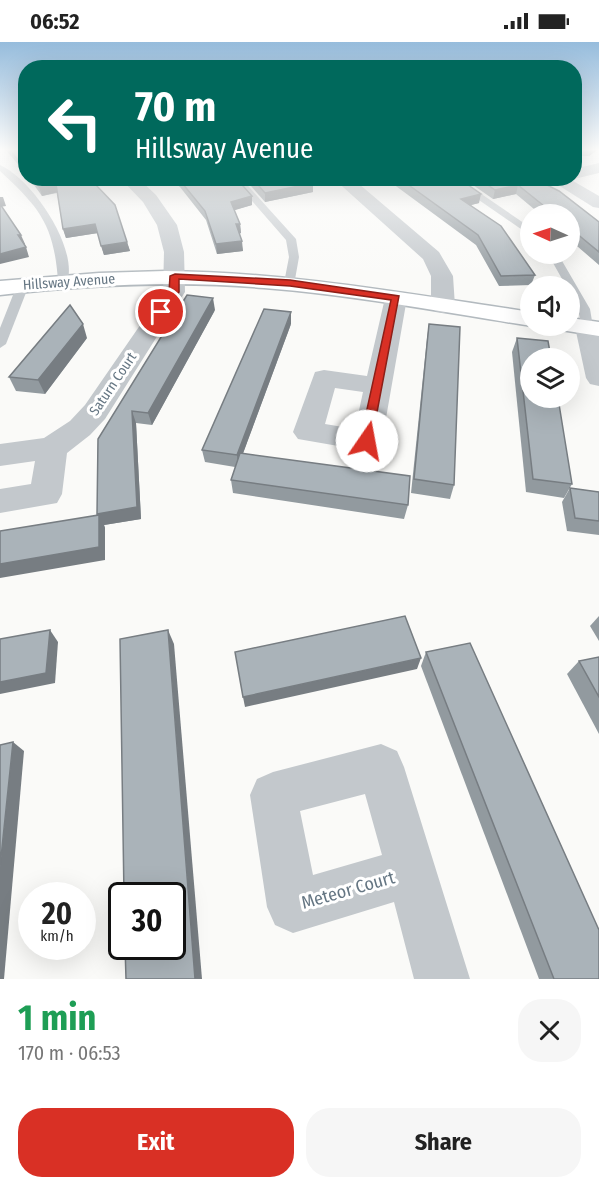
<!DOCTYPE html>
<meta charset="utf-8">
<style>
body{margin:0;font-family:"Fira Sans Condensed",sans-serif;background:#f6f6f6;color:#222;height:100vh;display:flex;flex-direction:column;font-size:22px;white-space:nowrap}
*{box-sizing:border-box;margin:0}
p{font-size:20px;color:#767676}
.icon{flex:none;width:33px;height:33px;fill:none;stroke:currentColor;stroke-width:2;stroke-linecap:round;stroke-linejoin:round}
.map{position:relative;height:937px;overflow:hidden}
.sheet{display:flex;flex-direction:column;background:#fff;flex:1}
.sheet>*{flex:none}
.guide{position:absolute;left:18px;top:18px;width:564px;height:126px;border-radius:24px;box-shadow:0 6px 24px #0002;background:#00695c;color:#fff;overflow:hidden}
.needle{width:39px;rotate:273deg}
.fabs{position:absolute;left:520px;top:162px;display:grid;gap:12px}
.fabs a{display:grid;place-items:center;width:60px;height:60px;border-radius:50%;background:#fff;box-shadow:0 6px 24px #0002;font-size:30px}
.speed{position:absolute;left:18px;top:840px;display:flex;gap:12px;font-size:30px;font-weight:700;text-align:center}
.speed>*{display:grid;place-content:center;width:78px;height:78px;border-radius:50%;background:#fff;box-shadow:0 6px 24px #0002;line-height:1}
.speed small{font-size:15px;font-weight:400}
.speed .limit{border:3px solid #111;border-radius:9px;background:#fff;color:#111}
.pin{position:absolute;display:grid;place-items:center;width:51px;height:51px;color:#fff;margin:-26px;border:3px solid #fff;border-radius:50%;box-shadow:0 2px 6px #0007}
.me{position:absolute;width:66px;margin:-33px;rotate:12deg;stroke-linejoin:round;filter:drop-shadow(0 0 4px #0008)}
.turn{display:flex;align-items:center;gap:21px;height:126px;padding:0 18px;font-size:27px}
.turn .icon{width:78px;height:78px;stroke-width:2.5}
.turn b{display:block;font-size:42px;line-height:51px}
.round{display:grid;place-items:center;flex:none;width:63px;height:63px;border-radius:24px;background:#f6f6f6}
.summary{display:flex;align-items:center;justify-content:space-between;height:102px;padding:0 18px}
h1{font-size:36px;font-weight:700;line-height:45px;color:#1e9e55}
.primary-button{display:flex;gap:12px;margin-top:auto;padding:12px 18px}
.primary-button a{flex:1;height:69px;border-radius:24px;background:#d93025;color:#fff;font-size:24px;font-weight:700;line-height:69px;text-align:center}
.primary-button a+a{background:#f6f6f6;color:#222}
.status{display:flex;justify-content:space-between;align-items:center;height:42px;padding:0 30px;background:#fff;direction:ltr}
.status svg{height:16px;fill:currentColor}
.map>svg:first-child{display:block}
</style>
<div class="status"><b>06:52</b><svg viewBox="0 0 49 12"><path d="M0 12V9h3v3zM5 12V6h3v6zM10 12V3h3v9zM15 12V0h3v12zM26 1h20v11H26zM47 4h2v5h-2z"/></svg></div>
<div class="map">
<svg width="599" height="937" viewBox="0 0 599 937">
<rect width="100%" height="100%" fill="#fafaf8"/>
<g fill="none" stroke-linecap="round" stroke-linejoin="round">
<defs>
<g id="secondary">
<path d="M165 229C289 230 409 252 531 270V284H534H531C442 270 354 253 264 246 176 238 88 243 0 253V239L99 231Z"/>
<path d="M570 276 599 280V294L561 288 558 284H570Z"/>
</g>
</defs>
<use href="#secondary" stroke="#b3babf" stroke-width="3"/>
<g fill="#c3c8cc" fill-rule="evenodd">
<path d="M0 123C32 137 79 206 67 241L63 242 58 239C54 183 40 166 0 129Z"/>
<path d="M232 136H241L296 197 299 215 294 243H286L284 241 289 215 286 198Z"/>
<path d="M447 136H458L531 186V194Z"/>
<path d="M548 212H558L590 267 593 285 591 288H583C580 281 580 275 578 268 576 259 570 254 570 244H566Z"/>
<path d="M23 240 29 243 6 302 0 306V286L17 243Z"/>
</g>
<g fill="#c3c8cc" fill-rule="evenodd">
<path d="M599 121V131L574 137 572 136H574V127Z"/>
<path d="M120 136H138L156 153 177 183 184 210 185 250 105 377 90 393 67 411 62 452 57 461 0 471V447L31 442 35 419 0 424V402L44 396 70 379 85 363 163 250 164 210 157 183 143 160Z"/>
<path d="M333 136H352L439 210 453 234 455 264 451 269 443 271 435 269 431 264V234L423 217Z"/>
<path d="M547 136H568L599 154V166L593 165Z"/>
<path d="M396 249 404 251 407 256 382 399 377 406 367 409 298 397 293 390 315 330 324 328 367 334 385 256 388 251ZM335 346 363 350 355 387 325 382Z"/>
<path d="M587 278 596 280 599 285V344L590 342 586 336 575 285 578 280Z"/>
<path d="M381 702 397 709 404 725 470 937H414L394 860 293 891 275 883 267 865 250 753 257 737 273 730ZM365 752 382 813 313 833 300 769Z"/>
</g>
<use href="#secondary" fill="#fff" fill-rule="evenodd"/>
</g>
<g fill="#929a9f">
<path d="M6 108H26V132Z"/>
<path d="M574 108H597L589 114H574Z"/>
<path d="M29 136H87L127 200 130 209 104 213 98 191 66 196 63 187 57 151 42 154Z"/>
<path d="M168 136H236L252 163 234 168 240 182 241 191 239 192 243 209 217 212 206 178 180 145Z"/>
<path d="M244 136H308L313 141V150L265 160Z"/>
<path d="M385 136H458L479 161 471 163 535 233 531 243 499 244 476 203Z"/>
<path d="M463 136H533L599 180V223L570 198V172H540L516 152 493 157Z"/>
<path d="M215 268 152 383 136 381 141 477 104 483 105 486V518L97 472 98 397Z"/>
<path d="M291 282 243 411 408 463 404 477 233 451 231 438 235 425 205 420 202 408Z"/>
<path d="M429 282 454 443 450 457 411 451 427 296Z"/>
<path d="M87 296 45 352 16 349 9 335Z"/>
<path d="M517 296 572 442 564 456 526 450 512 310Z"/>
<path d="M570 446 599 450V493L567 489 562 460Z"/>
<path d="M599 574V599L590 584Z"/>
<path d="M426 610 599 937H539L421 624Z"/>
<path d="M599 615V692L567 632 579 619Z"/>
</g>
<g fill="#777d82">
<path d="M591 108H597L589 114Z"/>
<path d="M313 141V150L265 160V151Z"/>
<path d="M56 142 58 150 42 154 39 145Z"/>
<path d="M518 143 516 152 493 157 495 148Z"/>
<path d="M481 152 479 161 459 166 461 157Z"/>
<path d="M252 154V163L232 169 231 160Z"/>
<path d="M0 155H3L6 164 0 165Z"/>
<path d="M95 182 98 191 66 196 63 187Z"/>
<path d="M236 182H240L241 191 236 192Z"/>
<path d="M18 193H21L25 202H22Z"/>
<path d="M242 199 243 209 217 212 216 202Z"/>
<path d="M127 200 130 209 104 213 101 204Z"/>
<path d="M26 205 29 215 0 222V212Z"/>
<path d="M213 256 215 268 152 383 148 371Z"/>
<path d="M291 270V282L238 425 237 413Z"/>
<path d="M83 282 87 296 45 352 38 338Z"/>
<path d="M132 369 136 381 141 477 104 483 105 486V518L0 536V522L99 476 97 472Z"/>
<path d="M50 588 58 600 55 641 0 652V640Z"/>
<path d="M168 588 174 602 202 937H195Z"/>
<path d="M421 616 417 627 245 665 243 655Z"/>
<path d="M13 700 24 709 4 937H0V825Z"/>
</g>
<g fill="#aab3b9" stroke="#777d82" stroke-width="1.5">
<path d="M10 108H26V128Z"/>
<path d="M33 136H87L96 143 115 163 127 200 101 204 95 182 63 187 56 142 39 145Z"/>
<path d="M178 136H236L252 154 231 160 240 182H236L242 199 216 202 205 169Z"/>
<path d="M252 136H308L313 141 265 151Z"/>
<path d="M399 136H458L481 152 461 157 501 184 535 233 501 234 478 193Z"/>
<path d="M478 136H533L559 149 599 180V210L570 186V172H554L518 143 495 148Z"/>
<path d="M0 162 21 193H18L26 205 0 212Z"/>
<path d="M187 253 213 256 148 371 132 369 137 465 97 472 98 397Z"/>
<path d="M70 263 83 282 38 338 9 335Z"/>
<path d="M264 267 291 270 237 413 202 408Z"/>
<path d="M429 282 460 285 454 443 414 437Z"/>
<path d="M517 296 548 299 551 316H531V356H558L572 442 533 437Z"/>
<path d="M240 411 410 434 408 463 231 438Z"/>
<path d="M570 446 599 450V479L575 476Z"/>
<path d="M99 473V505L0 522V489Z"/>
<path d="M405 574 421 616 243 655 235 610Z"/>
<path d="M50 588 46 631 0 640V597Z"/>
<path d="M168 588 195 937H126L125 904H172V854H124L120 597Z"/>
<path d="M470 601 599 888V937H554L426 610Z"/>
<path d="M599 615V655L579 619Z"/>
<path d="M13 700 0 825V703Z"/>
</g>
<linearGradient id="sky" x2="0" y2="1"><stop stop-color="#96bcdc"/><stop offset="0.45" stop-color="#fdfdfc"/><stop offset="1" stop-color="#fdfdfc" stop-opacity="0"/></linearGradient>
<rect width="599" height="239" fill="url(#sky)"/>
<path fill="#d93025" stroke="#8d1f18" stroke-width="1.5" d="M175 232 290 238 399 254 371 402H362L360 399 391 258 290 244 179 237V250L164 272H157L156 270 169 250 170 234Z"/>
<g text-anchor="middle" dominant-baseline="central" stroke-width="6" stroke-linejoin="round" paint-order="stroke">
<g font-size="14" fill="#657683" stroke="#fff">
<text transform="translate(69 240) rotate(-4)">Hillsway Avenue</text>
<text transform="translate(113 342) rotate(-56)">Saturn Court</text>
</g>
<g font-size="18" fill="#657683" stroke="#fff">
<text transform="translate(348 848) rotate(-16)">Meteor Court</text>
</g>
</g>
</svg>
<div class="fabs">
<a><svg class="needle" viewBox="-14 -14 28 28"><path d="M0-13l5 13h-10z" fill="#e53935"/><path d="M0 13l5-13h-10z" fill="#767676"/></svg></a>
<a><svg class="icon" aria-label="sound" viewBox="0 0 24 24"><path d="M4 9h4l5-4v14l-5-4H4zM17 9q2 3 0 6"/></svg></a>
<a><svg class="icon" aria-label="layers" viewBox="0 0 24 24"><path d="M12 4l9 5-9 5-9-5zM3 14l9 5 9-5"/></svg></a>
</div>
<div class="speed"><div>20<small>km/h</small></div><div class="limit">30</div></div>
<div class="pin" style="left:161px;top:270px;background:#d93025"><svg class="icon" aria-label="arrive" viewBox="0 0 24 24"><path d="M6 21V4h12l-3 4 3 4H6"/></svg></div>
<svg class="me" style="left:367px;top:399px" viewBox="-20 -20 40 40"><circle r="19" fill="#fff"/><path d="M0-13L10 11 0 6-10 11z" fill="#d93025"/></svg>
<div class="guide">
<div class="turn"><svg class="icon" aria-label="left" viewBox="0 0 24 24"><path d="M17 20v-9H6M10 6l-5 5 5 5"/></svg><div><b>70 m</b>Hillsway Avenue</div></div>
</div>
</div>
<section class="sheet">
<div class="summary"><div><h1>1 min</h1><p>170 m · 06:53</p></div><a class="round"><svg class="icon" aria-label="close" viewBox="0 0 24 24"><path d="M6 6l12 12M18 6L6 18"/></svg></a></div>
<div class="primary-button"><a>Exit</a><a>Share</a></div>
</section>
